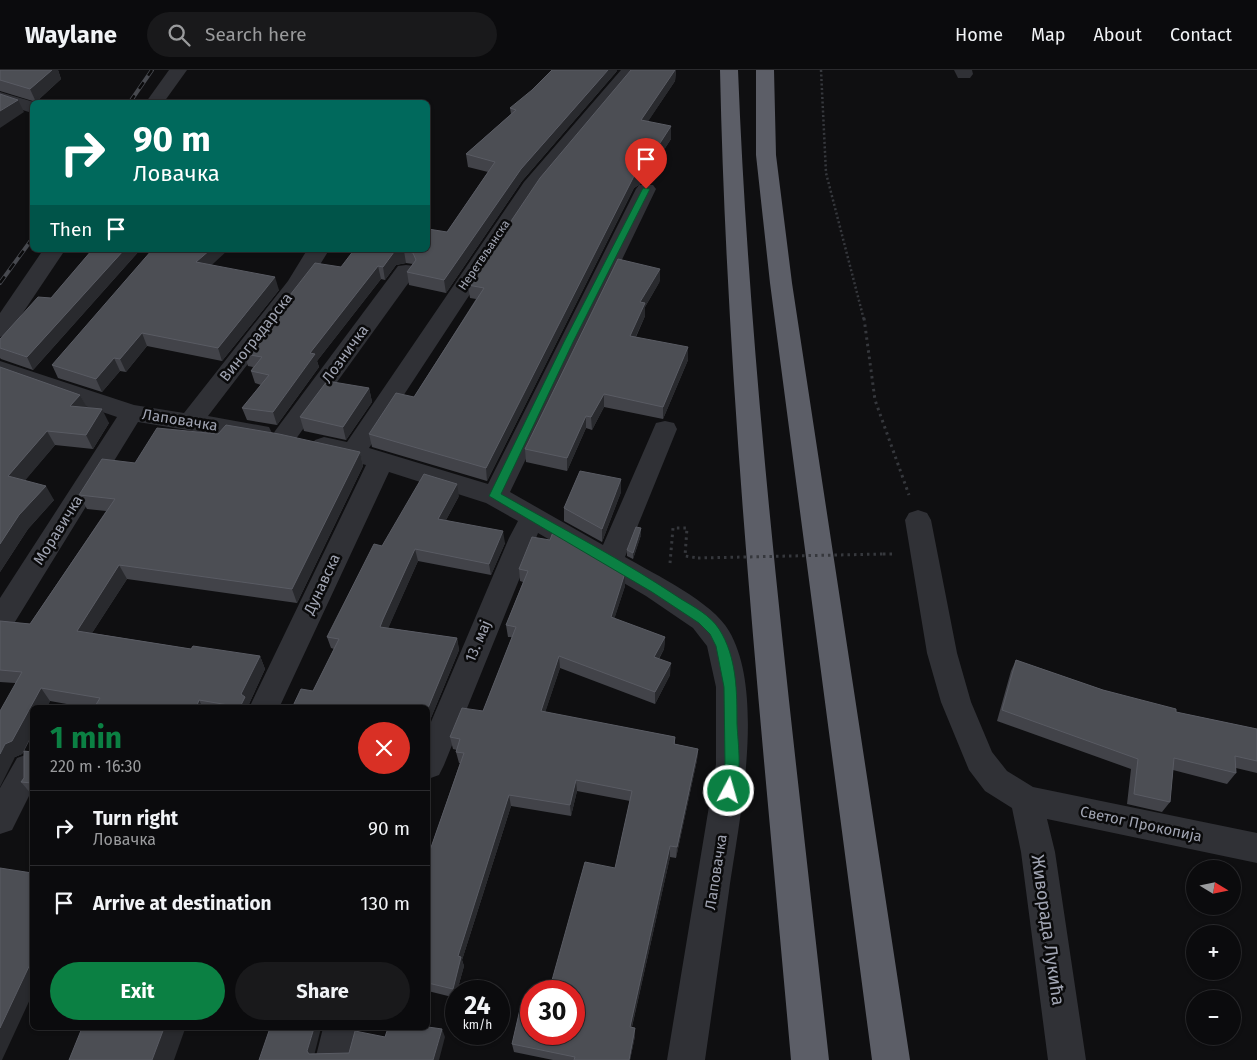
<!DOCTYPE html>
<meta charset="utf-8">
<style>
body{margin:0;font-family:"Fira Sans",sans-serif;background:#19191b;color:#f1f3f6;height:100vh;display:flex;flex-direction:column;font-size:19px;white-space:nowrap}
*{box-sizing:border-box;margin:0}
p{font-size:16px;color:#9a9b9d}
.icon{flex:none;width:28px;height:28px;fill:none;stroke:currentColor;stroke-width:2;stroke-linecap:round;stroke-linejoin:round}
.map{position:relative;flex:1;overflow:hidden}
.sheet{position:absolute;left:30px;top:635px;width:400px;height:325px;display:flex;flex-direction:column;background:#0b0b0d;border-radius:8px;box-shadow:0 1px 4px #0004,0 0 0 1px #2b2b2e}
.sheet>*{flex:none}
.hud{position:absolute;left:30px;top:30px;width:400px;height:152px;border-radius:8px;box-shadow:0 1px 4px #0004,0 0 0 1px #2b2b2e;background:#00695c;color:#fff;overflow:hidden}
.needle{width:32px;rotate:100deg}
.fabs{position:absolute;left:1186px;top:790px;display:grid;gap:10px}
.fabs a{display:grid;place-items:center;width:55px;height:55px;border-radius:50%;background:#0b0b0d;box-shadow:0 1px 4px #0004,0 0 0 1px #2b2b2e;font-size:25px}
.speed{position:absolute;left:445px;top:910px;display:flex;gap:10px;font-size:25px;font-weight:700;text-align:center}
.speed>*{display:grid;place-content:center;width:65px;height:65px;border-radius:50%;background:#0b0b0d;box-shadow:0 1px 4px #0004,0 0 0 1px #2b2b2e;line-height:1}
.speed small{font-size:12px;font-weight:400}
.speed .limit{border:8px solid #d22;background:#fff;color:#111}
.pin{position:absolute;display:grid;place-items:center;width:42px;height:42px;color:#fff;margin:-51px -21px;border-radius:50% 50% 50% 0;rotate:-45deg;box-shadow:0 0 5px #0007}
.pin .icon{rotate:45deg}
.me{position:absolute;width:55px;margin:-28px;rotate:6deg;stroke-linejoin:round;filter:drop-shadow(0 0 4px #0008)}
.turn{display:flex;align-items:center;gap:18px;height:105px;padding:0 20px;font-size:22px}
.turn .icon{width:65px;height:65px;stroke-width:2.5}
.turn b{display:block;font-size:35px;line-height:42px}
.then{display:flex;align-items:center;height:48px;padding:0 20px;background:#0003;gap:10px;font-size:19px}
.round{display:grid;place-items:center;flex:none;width:52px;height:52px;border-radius:26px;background:#19191b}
.headline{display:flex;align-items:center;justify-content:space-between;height:85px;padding:0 20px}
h1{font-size:30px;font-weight:700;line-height:38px;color:#0b8043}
.cta{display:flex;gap:10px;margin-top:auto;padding:10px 20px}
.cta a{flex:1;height:58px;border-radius:30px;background:#0b8043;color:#fff;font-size:20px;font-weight:700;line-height:58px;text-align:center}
.cta a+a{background:#19191b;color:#f1f3f6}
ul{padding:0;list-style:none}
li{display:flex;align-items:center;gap:15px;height:75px;padding:0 20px;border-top:1px solid #2b2b2e}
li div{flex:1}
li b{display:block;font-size:19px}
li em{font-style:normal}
header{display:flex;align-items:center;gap:30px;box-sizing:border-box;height:70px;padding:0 25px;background:#0b0b0d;border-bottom:1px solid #2b2b2e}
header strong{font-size:24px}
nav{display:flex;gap:28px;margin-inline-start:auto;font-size:18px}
.search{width:350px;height:45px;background:#19191b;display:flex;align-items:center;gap:12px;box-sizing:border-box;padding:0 18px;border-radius:28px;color:#9a9b9d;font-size:19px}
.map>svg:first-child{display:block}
</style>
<header>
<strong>Waylane</strong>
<div class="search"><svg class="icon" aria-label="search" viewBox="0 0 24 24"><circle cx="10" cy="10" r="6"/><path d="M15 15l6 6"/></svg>Search here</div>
<nav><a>Home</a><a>Map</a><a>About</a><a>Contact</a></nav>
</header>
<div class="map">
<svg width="1257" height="990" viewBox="0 0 1257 990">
<rect width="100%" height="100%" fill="#0f0f11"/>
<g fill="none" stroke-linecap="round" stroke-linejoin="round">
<path stroke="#36383d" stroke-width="2.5" stroke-dasharray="2 2.5" stroke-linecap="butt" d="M821 0 826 103 864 250"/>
<g stroke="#36383d" stroke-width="3" stroke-dasharray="2.5 4" stroke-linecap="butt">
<path d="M864 248 875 330 909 425"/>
<path d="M883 484H895"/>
<path d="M670 493 673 458H687L685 486 698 488"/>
</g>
<g fill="#303136" fill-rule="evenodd">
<path d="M169 0H187L164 32H146Z"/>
<path d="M621 0H639L539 119 369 378 488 414 636 119 639 115H653L656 119 510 422 603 475 656 353 665 351 674 353 677 359 625 487C654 504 713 532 729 561 766 624 739 751 729 821 721 878 713 934 705 990H667L716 694V617L707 576 693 558 646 526 538 463 444 695 439 705 428 709V659L509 468 518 451 486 433 389 402 279 638H249L366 395 315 382 311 376 315 370 324 367 347 372 524 112Z"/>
<path d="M954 0H972L973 4 970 8H958Z"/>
<path d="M0 22 34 32 32 43 0 33Z"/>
<path d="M43 180H65L8 265 0 267V243Z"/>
<path d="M307 180H329L305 219 208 346 269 357 272 363 269 369 260 372 138 352 10 560 0 563V528L117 347 0 307V291L134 335 184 343 288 211Z"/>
<path d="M406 195 414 196 417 201 293 373 284 376 275 373 272 367 275 361 398 196Z"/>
<path d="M918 440 927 443 931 450 957 583 971 632 992 682 1007 701 1033 717 1257 763V793L1047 749 1055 782 1086 990H1048L1021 782 1012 738 985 721 969 700 941 632 927 583 905 450 909 443Z"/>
<path d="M28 684 32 686V720L12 760 0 764V718L17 688Z"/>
<path d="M323 958H360L353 990H315Z"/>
</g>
<g fill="#5c5e67" fill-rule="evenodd">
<path d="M720 0H738C751 331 793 661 829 990H791C762 660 727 331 720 0Z"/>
<path d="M756 0H774L776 85 792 213 910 990H872L770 213 756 85Z"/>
</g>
<defs>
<g id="rail">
<path d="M130 32 152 0"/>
<path d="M0 213 32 169"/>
</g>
</defs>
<use href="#rail" stroke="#47494f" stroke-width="4"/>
<use href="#rail" stroke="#0a0a0b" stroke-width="2.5" stroke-dasharray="8" stroke-linecap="butt"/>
<path stroke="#36383d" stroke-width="3" stroke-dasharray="2.5 4" stroke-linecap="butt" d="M698 488 883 484"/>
</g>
<g fill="#424349">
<path d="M0 0H58L61 9 36 32 0 21Z"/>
<path d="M631 0H676L675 11 648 51 671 69 642 113 634 118 487 411 372 377 369 364 414 327 476 229 470 228 468 215Z"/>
<path d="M617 1 522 111 446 223 409 215 407 202 413 194 406 193 396 195 385 210 381 209 317 291 319 297 277 355 247 350 242 338 261 315 255 313 251 301 253 297 248 296 244 284 341 197 447 162 488 102 468 97 466 84 511 44 510 38Z"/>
<path d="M90 180H140L33 300 1 289 0 288V269L51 228 91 182Z"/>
<path d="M212 195 279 220 222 291 147 276 126 302 120 301 102 322 58 308 52 295Z"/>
<path d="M660 211 645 237V246L636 267 688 290 663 349 604 337 592 360 586 358 567 401 526 392 525 379Z"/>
<path d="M0 297 80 325 87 338 109 353 93 379 55 375 25 410 54 430 28 459 0 502Z"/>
<path d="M369 318 372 332 346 370 304 361 300 347Z"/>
<path d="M360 382 363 396 297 533 127 509 92 563 191 579 260 586 265 599 249 634 250 638H89L50 631 24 681 32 682V725L21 712 24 708V681L22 684 15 687V613L0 612V551L30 554 106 441 87 439 79 425 135 393Z"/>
<path d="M621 422 602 472 564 451V438Z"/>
<path d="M459 426 446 450 505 473 491 505 418 491 388 558 457 568 459 580 428 655V638L313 621 334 579 331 578 327 567 382 476Z"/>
<path d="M641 465 633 489 627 486V480Z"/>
<path d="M519 499 625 503V516L614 549 665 567 664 579 659 589 670 605 655 634 560 598 545 642 675 667V674L698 679 697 690 676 788 670 787 632 957 635 966 630 990H553L514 982 512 974 574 964 615 798 630 731 577 721 571 746 511 736 462 890 464 896 457 921H456V928L428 921V786L460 693H459L456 682 457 680 453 679 450 667 483 641 512 567H508L506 555 523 512 520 511Z"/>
<path d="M1016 590 1103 620 1176 642 1257 659V703L1236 698V703L1227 714 1173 700 1170 732 1162 742 1127 734 1131 699 997 651 1011 601Z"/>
<path d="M82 958H199L198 961 185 959Z"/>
</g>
<g fill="#292a2e">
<path d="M52 0H58L61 9 36 32 30 19Z"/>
<path d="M608 0H617V1L522 111 446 223 444 210 521 99Z"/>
<path d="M675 0H676L675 11 641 62V50Z"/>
<path d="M18 30 24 42 0 58V41Z"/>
<path d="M671 56V69L642 113 634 118 487 411 486 398 634 106Z"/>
<path d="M124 180H140L33 300 27 287Z"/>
<path d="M210 180H228L201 205 196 192Z"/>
<path d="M404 181 406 193 396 195 385 210 383 197 394 182Z"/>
<path d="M378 196 381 209 317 291 319 297 277 355 273 342 310 283Z"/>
<path d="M660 199V211L645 237V246L630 279V266L640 232Z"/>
<path d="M275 207 279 220 222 291 218 278Z"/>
<path d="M142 263 147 276 126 302 120 289Z"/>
<path d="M688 277V290L663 349V337Z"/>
<path d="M114 288 120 301 102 322 96 309Z"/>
<path d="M369 318 372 332 346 370 343 357Z"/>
<path d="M604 324V337L592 360 591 347Z"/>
<path d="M80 325 88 339 70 336Z"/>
<path d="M102 339 109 353 93 379 86 365Z"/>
<path d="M586 346V358L567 401V388Z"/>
<path d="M47 361 55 375 17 420 8 406Z"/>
<path d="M360 382 363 396 297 533 292 519Z"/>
<path d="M621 409V422L602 472V459Z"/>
<path d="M457 414 459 426 440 461 438 449Z"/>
<path d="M46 416 54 430 28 459 0 502V474L19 445Z"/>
<path d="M641 458V465L633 489V483Z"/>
<path d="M503 461 505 473 491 505 489 494Z"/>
<path d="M415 479 418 491 387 561 380 557Z"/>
<path d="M119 495 127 509 85 574 77 561Z"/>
<path d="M625 503V516L611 559V547Z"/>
<path d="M665 567 664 579 653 599 654 587Z"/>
<path d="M457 568 459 580 428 655V638Z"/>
<path d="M260 586 265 599 249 634 250 638H241V624Z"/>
<path d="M559 586 560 598 542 652 541 641Z"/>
<path d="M671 593 670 605 655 634V622Z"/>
<path d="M41 618 50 631 47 638H32V664L22 684 15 687 0 717V684L5 674Z"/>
<path d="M199 630 203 638H196Z"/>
<path d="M698 679 697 690 676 788 677 777Z"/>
<path d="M576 710 577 721 571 746 570 735Z"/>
<path d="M509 725 511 736 462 890 464 896 457 921H456V928L453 919 458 886Z"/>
<path d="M670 776V787L630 965V957Z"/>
<path d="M32 890V925L2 990H0V958Z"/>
<path d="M164 958H183L185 959 174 990H152Z"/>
<path d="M314 958H321L313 990 307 981Z"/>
<path d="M635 958V966L630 990H629Z"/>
<path d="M442 959 445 967 439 990H433Z"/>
</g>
<g fill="#4c4e54" stroke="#595b63">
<path d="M0 0H52L30 19 0 10Z"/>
<path d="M552 0H608L521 99 444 210 407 202 416 190 413 183 404 181 394 182 383 197 378 196 310 283 315 284 273 342 242 338 269 305 251 301 262 287 244 284 315 193 341 197 354 180H428V159L447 162 495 92 466 84 516 40 510 38 532 20Z"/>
<path d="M631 0H675L641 50 671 56 642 101 634 106 486 398 369 364 396 323 414 327 484 218 468 215 540 108Z"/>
<path d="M0 24 18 30 0 41Z"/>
<path d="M92 180H124L27 287 0 278V269L38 227 51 228Z"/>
<path d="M152 180H210L196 192 275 207 218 278 142 263 120 289 114 288 96 309 52 295Z"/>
<path d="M618 189 660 199 640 232 645 233 630 266 688 277 663 337 604 324 591 347 586 346 567 388 525 379Z"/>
<path d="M0 297 80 325 70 336 102 339 86 365 47 361 8 406 46 416 19 445 0 474Z"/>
<path d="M327 311 369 318 343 357 300 347Z"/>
<path d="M226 355 279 364 360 382 292 519 119 495 77 561 191 579 193 576 260 586 241 624 245 627 240 637 199 630 196 638H94L100 628 41 618 12 671 5 674 0 684V641L22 602 0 600V551L30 554 115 429 79 425 102 389 135 393 157 358 218 364Z"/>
<path d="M580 401 621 409 602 459 564 438Z"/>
<path d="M424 404 457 414 438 449 503 461 489 494 415 479 383 549 380 557 457 568 428 638H292L301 619 313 621 339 569 327 567 374 474 382 476Z"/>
<path d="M636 457 641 458 633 483 627 480Z"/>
<path d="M553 462 625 503 611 547 665 567 654 587 671 593 655 622 559 586 541 641 675 667 674 674 698 679 677 777 670 776 630 957 635 958 629 990H574L575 987 512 974 521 935 531 937V964H574V921H549L585 792 615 798 632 721 576 710 570 735 509 725 458 886 461 887 453 919 428 913V786L464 683 456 682 460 669 450 667 462 638 483 641 516 557 506 555 528 501 519 499 532 467 550 470Z"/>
<path d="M1016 590 1103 620 1176 639V642L1257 659V691L1235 686 1236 703 1174 688 1170 732 1134 724 1138 689 1002 640Z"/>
<path d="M24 681 32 682V713L21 712 24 708Z"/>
<path d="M0 798 32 803V890L0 958Z"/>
<path d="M428 957 442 959 433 990H259L270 958H314L307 981 309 984 349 983 355 961 385 967 388 958Z"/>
<path d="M82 958H164L152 990H69Z"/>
</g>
<path fill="#0b8043" stroke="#07532c" d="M643 118 650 119 573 272 501 424C561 458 623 490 681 529 694 537 710 545 719 559 737 587 737 622 737 654 738 675 743 705 733 725L729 727 724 725 722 721 725 694 724 617 716 576 710 564 699 553 652 522 489 426 564 272Z"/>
<g text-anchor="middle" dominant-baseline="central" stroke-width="5" stroke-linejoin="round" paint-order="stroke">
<g font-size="12" fill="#a0a4b2" stroke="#0a0a0b">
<text transform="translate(484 185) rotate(-56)">Неретвљанска</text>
</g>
<g font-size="15" fill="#a0a4b2" stroke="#0a0a0b">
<text transform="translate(256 267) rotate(-52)">Виноградарска</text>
<text transform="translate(345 284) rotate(-54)">Лозничка</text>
<text transform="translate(180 350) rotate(9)">Лаповачка</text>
<text transform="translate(58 460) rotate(-58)">Моравичка</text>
<text transform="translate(322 514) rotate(-65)">Дунавска</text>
<text transform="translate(478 571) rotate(-67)">13. мај</text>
<text transform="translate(1141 754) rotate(12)">Светог Прокопија</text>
<text transform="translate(716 802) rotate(-81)">Лаповачка</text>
</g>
<g font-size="18" fill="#a0a4b2" stroke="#0a0a0b">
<text transform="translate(1048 860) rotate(82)">Живорада Лукића</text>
</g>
</g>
</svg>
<div class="fabs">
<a><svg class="needle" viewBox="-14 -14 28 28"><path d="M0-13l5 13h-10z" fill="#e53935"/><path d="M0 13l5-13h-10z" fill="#9a9b9d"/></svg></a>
<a>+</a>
<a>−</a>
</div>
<div class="speed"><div>24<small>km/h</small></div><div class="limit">30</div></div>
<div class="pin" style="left:646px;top:119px;background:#d93025"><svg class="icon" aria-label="arrive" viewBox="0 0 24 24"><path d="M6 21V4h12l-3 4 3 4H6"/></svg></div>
<svg class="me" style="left:729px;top:721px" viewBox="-20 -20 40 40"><circle r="17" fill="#0b8043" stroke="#fff" stroke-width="3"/><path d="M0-11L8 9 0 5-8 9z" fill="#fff"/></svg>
<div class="hud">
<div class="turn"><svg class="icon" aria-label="right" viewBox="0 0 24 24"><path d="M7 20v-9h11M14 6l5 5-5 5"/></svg><div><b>90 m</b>Ловачка</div></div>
<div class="then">Then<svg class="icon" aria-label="arrive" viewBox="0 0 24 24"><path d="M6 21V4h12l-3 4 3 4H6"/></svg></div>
</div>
<section class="sheet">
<div class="headline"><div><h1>1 min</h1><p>220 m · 16:30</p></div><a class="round" style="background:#d93025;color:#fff"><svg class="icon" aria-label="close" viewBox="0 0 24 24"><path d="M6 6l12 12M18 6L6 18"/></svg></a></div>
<ul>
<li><svg class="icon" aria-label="right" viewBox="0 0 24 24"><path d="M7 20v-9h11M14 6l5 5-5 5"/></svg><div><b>Turn right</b><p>Ловачка</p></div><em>90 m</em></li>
<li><svg class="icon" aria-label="arrive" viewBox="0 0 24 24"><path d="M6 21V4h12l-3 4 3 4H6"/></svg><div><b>Arrive at destination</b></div><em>130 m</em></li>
</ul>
<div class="cta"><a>Exit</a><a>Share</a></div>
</section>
</div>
